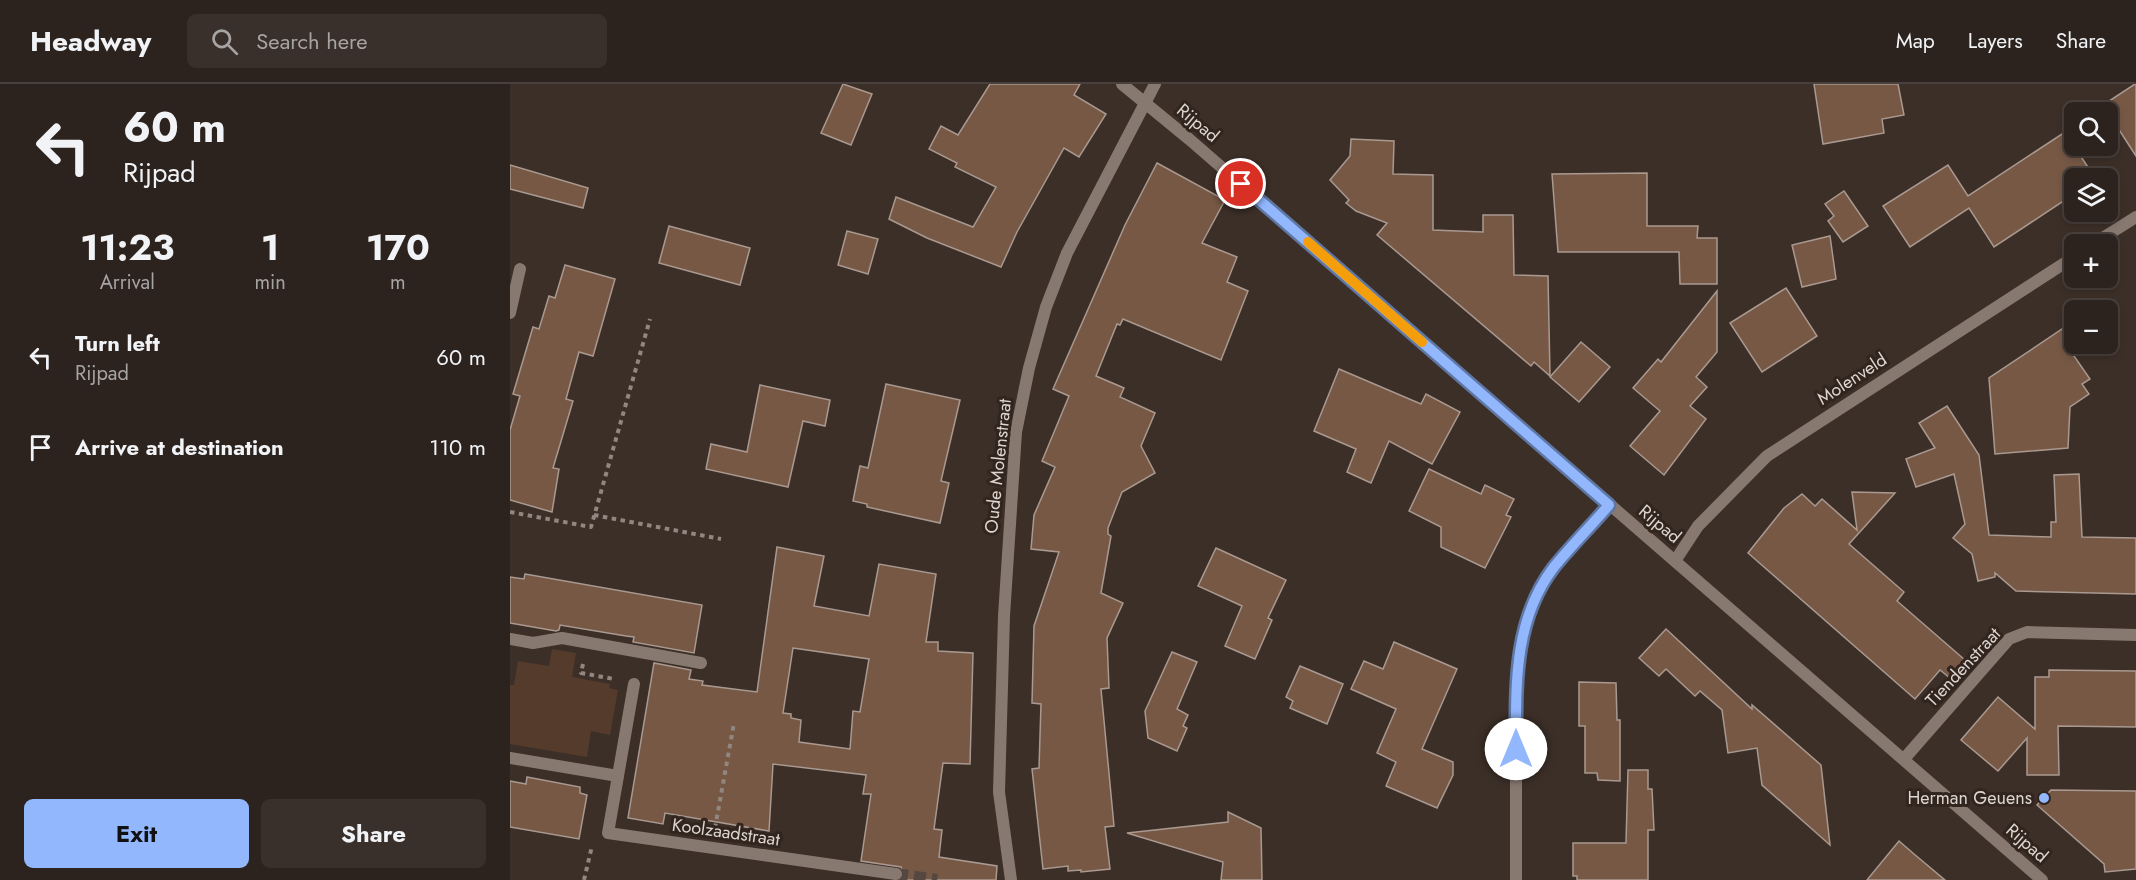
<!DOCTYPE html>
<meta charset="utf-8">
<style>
body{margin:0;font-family:Jost,sans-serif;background:#392f2b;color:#f1f3f6;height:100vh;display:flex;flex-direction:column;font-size:22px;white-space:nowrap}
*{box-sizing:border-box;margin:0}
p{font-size:20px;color:#a7a4a4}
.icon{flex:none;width:33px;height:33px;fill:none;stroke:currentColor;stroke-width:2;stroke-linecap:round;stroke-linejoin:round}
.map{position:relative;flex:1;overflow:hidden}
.panel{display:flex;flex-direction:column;background:#2d231e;width:510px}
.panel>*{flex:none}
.top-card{background:#2d231e;color:#f1f3f6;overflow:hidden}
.controls{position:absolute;left:1554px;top:18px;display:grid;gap:12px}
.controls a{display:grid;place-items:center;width:54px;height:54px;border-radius:9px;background:#2d231e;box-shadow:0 3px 9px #0003,0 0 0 2px #48403c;font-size:30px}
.pin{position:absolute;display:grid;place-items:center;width:51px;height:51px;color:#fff;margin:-26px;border:3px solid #fff;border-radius:50%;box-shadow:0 2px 6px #0007}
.me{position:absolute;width:66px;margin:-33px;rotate:0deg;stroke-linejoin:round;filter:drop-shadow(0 0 4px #0008)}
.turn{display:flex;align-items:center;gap:21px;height:126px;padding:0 24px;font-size:27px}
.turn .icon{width:78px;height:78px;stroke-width:2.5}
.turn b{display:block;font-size:42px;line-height:51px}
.eta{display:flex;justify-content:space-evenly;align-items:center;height:102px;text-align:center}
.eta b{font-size:36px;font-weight:700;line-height:42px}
.action{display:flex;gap:12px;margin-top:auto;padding:12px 24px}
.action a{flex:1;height:69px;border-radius:9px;background:#92b7fd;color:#111;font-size:24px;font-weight:700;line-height:69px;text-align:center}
.action a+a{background:#392f2b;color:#f1f3f6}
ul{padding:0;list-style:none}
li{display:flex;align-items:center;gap:18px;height:90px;padding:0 24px}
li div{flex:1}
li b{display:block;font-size:22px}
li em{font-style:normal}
header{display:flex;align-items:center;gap:36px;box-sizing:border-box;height:84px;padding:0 30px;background:#2d231e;border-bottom:2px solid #48403c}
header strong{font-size:28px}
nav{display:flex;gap:33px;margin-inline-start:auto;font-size:21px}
.search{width:420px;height:54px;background:#392f2b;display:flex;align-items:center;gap:15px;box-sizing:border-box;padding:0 21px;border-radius:9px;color:#a7a4a4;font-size:22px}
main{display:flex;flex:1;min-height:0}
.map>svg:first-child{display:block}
</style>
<header>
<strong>Headway</strong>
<div class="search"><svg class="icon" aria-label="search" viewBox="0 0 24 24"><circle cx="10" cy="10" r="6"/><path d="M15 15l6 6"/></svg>Search here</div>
<nav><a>Map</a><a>Layers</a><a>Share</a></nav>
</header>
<main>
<section class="panel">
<div class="top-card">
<div class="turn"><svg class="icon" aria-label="left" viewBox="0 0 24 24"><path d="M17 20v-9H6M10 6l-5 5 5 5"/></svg><div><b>60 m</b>Rijpad</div></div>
</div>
<div class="eta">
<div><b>11:23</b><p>Arrival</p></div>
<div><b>1</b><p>min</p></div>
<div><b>170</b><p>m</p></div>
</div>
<ul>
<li><svg class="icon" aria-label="left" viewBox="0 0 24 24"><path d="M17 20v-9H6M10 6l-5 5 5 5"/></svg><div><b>Turn left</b><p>Rijpad</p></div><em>60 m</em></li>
<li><svg class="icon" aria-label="arrive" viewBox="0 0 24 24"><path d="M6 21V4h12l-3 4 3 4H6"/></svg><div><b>Arrive at destination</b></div><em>110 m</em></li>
</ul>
<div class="action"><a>Exit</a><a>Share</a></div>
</section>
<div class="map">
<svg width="1626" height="796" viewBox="0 0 1626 796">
<rect width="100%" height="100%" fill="#3c2f28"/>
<path fill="#553b2b" d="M42 565 66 569 62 593 100 600 99 604 108 606 100 651 81 647 77 673 0 660V601H4L8 577 39 582Z"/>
<g fill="#765845" stroke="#a99990" stroke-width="1.5" fill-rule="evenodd">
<path d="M333 0 362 10 341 61 311 49Z"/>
<path d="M480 0H570L564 11 596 30 569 73 554 64 507 148 491 183 417 154 379 135 386 113 463 143 486 103 445 83 447 79 419 65 431 42 448 51Z"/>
<path d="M1304 0H1388L1394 31 1372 35 1374 49 1313 60Z"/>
<path d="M1625 0H1626V72L1593 21Z"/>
<path d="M1555 48 1585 94H1564V110L1484 163 1459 124 1400 163 1373 122 1438 81 1458 112Z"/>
<path d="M841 55 884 57 883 90 923 91V146L973 148V131H1003L1004 191 1038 192 1040 292 1024 278 1021 282 867 151 877 139 846 127 836 119 839 116 820 96 840 72Z"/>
<path d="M647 79 715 116 692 159 727 173 717 198 738 207 711 276 613 235 610 241 607 240 586 292 614 304 610 313 645 329 631 362 645 389 612 408 598 444V450L601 452 591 509 613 519 597 554 599 604 591 605 604 742 595 743 600 785 571 788V786L558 787V782L533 785 522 685 529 684 531 620 522 619 524 542 549 468 521 465 524 431 545 383 532 377 559 312 543 305 615 141Z"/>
<path d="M0 81 78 104 73 124 0 105Z"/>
<path d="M1137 89V142H1188L1187 154H1207V200H1170L1169 168H1048L1042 90Z"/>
<path d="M1334 107 1358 142 1333 158 1318 137 1324 132 1315 120Z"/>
<path d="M159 142 240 164 230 201 149 179Z"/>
<path d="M337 147 368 155 358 190 328 181Z"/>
<path d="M1320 152 1326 195 1292 203 1282 161Z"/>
<path d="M55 181 105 195 83 272 69 268 56 315 63 317 43 384 49 385 42 428 0 416V346L10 312 3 310 23 243 29 245 39 212 45 214Z"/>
<path d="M1276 204 1307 252 1252 288 1220 239Z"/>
<path d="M1207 207V268L1186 293 1197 303 1180 322 1196 335 1154 391 1120 362 1150 327 1123 304 1148 275 1151 278Z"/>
<path d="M1564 237V272L1580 295 1572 300 1579 310 1560 323 1558 364 1485 370 1479 294Z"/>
<path d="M1071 258 1100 283 1069 318 1040 293Z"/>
<path d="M829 285 911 320 916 310 950 328 922 380 879 357 861 399 837 388 846 365 804 347Z"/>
<path d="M376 300 450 316 431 397 439 399 430 439 357 423V420L343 417 350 382 358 384Z"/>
<path d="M250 301 320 316 315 342 293 337 278 403 196 385 201 360 237 368Z"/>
<path d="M1437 322 1469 371 1479 451 1541 453V438H1546L1544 391 1569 390 1572 453 1626 454V510L1506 507 1485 489V493L1468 497 1462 470 1443 454 1455 440 1444 390 1406 403 1396 375 1425 364 1409 339Z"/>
<path d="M919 385 971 410 975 401 1004 415 996 431 1001 433 975 484 931 463V443L899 427Z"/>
<path d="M1342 408 1385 409 1339 460 1394 508 1387 517 1455 576 1440 594 1430 586 1405 615 1238 469 1274 424 1292 410 1305 422 1312 415 1347 446Z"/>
<path d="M267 463 314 472 304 522 359 532 369 480 426 490 416 558H428V567L463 569 460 680 433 679 424 745 432 746 429 773 487 782 486 796H391L394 791 391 783 351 777 361 710H353L356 691 263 680 259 747 155 729 153 740 118 734 144 579 181 586 179 595 193 597 192 601 247 608ZM283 564 359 575 350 628 343 627 340 665 289 658 291 636 281 634V630L273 629Z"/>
<path d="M706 464 776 496 758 534 762 536 745 575 715 562 732 522 688 502Z"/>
<path d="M15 490 192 521 184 569 123 558 124 553 116 552 50 541 49 546 46 547 0 539V493L14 495Z"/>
<path d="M1156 545 1242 625V621L1311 681 1320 761 1252 701 1247 664 1218 669 1212 626 1190 607 1185 612 1156 585 1149 592 1129 574Z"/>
<path d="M884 558 947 585 912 665 943 678V691L927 724 876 702 886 678 867 669 886 625 841 605 854 577 873 585Z"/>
<path d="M662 568 687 578 667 625 678 631 673 642 677 644 667 667 638 654 635 627Z"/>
<path d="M790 582 833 600 817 640 780 624 783 617 776 613Z"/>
<path d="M1539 586 1626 587V643L1548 642 1549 691H1517V654L1488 687 1451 656 1488 613 1525 645V593H1539Z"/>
<path d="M1069 598 1106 599 1107 636H1110V697L1088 696 1087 689H1075V642H1069Z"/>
<path d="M1118 686H1138V705H1142L1144 746H1138V796H1067V792H1063V759H1116Z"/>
<path d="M17 693 70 703V709L77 711 69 755 0 743V697L16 700Z"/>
<path d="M1541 706 1626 707V785L1595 788 1594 780 1527 721Z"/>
<path d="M718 728 751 744 752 796H711L713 778 617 749 718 738Z"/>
<path d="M1389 757 1404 770 1435 796H1357Z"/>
</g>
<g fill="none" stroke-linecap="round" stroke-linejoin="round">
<path stroke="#544841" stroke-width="12" stroke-dasharray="12 6" stroke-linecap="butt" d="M386 790 427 796"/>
<g stroke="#918680" stroke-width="4" stroke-dasharray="4.5 4.5" stroke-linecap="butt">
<path d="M0 428 81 443 140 235"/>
<path d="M84 431 211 455"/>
<path d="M73 580 71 589 104 595"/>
<path d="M205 744 224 639"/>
<path d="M74 796 82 762"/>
</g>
<g stroke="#887970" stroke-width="12">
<path d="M612 0 679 55 1532 796"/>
<path d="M1583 160 1626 133"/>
<path d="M0 229 10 185"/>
<path d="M1165 477 1188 442 1257 372 1564 173"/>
<path d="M0 555 23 559 52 554 191 579"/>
<path d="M0 674 108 692 98 749 386 790"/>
<path d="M1394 675 1499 555 1517 548 1626 551"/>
<path d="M108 692 124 600"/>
<path d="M501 796 489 708 494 532 506 348 519 284 536 223 557 169 645 0"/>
<path d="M1006 796V594C1011 556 1020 516 1043 484 1060 462 1081 442 1099 421"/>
</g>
</g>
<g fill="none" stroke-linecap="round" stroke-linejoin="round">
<defs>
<path id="route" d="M731 100 1099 421C1081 442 1061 462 1044 483 1003 536 1006 603 1006 665"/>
</defs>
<use href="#route" stroke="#5f77a4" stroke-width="15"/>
<use href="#route" stroke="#92b7fd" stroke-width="10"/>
<path stroke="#f59e0b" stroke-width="10" d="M798 158 912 258"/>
</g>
<circle fill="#92b7fd" stroke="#31251e" stroke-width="2" cx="1534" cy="714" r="6"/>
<g text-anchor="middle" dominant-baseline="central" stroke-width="6" stroke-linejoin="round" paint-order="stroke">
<g font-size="18" fill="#ddd5d0" stroke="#31251e">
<text transform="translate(688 39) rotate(40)">Rijpad</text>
<text transform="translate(1342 295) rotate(-33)">Molenveld</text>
<text transform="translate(488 382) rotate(-84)">Oude Molenstraat</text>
<text transform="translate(1150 440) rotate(40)">Rijpad</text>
<text transform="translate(1453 583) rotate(-47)">Tiendenstraat</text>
<text transform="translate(216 748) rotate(8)">Koolzaadstraat</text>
<text transform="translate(1517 759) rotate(41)">Rijpad</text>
</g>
<g font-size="18" fill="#ddd5d0" stroke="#31251e" text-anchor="end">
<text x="1522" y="714">Herman Geuens</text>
</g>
</g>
</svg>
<div class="controls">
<a><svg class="icon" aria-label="search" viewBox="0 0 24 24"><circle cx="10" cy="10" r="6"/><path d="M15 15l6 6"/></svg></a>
<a><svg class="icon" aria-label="layers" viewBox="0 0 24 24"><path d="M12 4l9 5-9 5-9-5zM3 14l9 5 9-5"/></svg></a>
<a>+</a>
<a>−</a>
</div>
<div class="pin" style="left:731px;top:100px;background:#d93025"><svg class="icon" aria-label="arrive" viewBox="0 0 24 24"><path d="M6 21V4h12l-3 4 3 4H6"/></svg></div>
<svg class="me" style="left:1006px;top:665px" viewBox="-20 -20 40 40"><circle r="19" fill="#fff"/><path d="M0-13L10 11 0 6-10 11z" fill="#92b7fd"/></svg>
</div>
</main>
